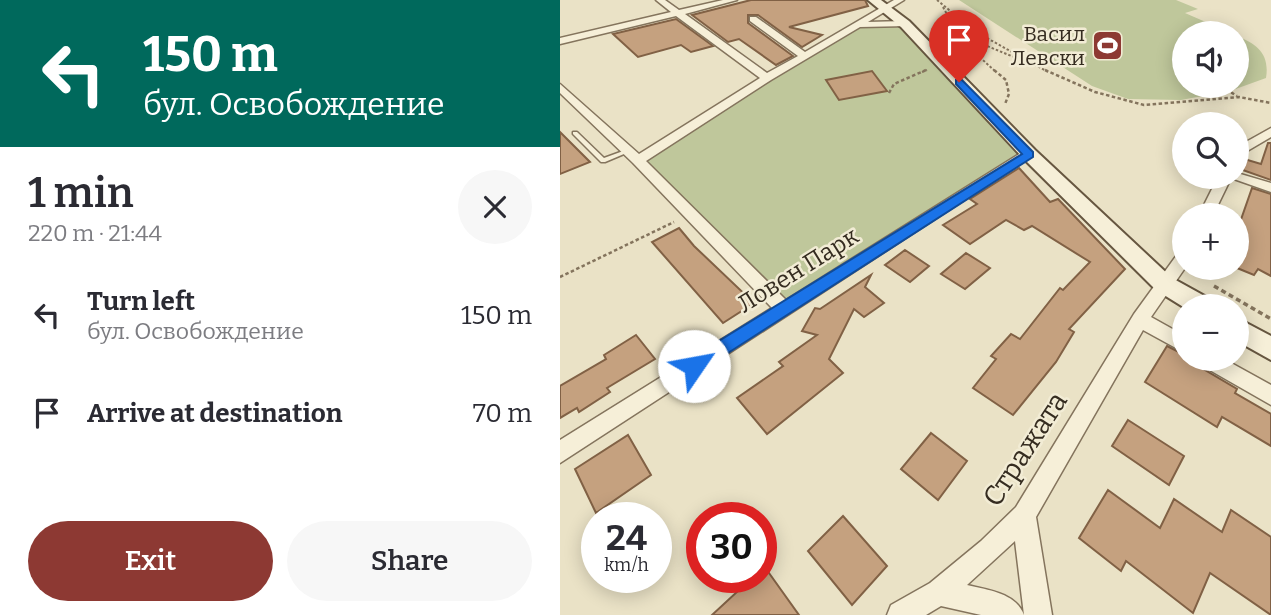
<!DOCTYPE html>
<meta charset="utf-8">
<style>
body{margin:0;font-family:Bitter,serif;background:#f7f7f7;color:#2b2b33;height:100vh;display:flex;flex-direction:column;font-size:26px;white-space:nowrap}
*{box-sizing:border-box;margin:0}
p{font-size:23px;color:#7c7c81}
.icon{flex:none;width:38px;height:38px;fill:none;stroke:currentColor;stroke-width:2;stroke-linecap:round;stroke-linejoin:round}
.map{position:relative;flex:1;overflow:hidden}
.side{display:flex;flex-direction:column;background:#fff;width:560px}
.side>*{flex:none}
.hud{background:#00695c;color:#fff;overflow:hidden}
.tools{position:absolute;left:612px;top:21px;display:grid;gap:14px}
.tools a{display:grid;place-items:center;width:77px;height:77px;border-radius:50%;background:#fff;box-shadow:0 4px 18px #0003;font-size:35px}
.speed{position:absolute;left:21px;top:502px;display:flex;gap:14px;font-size:35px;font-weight:700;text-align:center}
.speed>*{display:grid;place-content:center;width:91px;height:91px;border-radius:50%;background:#fff;box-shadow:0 4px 18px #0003;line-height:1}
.speed small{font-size:18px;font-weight:400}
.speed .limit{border:10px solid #d22;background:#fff;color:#111}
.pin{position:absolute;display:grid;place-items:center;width:60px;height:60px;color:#fff;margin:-72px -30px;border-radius:50% 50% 50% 0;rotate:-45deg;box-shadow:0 0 7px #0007}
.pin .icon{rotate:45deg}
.me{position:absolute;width:77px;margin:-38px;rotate:57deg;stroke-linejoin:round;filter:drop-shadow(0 0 5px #0008)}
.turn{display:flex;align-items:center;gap:24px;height:147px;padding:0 28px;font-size:32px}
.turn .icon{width:91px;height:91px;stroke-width:2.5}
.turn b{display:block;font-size:49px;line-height:60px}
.round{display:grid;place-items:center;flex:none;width:74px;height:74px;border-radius:37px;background:#f7f7f7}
.headline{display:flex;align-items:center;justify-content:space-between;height:119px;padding:0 28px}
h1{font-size:42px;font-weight:600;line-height:52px}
.cta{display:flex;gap:14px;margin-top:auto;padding:14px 28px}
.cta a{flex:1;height:80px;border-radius:42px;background:#8d3933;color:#fff;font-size:28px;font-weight:600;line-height:80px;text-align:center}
.cta a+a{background:#f7f7f7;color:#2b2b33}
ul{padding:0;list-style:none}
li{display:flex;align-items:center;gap:21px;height:98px;padding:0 28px}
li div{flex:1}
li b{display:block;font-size:26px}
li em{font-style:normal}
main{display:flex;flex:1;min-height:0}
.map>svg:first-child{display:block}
</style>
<main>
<section class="side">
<div class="hud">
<div class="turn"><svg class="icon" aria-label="left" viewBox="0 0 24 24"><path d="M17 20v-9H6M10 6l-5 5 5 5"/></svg><div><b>150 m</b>бул. Освобождение</div></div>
</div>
<div class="headline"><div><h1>1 min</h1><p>220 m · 21:44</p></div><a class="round"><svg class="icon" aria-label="close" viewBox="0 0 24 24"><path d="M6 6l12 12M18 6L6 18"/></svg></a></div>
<ul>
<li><svg class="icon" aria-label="left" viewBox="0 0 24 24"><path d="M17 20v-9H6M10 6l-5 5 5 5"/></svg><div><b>Turn left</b><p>бул. Освобождение</p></div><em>150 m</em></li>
<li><svg class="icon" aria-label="arrive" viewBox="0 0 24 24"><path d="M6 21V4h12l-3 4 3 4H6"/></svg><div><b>Arrive at destination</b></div><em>70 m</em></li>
</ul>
<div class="cta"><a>Exit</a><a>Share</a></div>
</section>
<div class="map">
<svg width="711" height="615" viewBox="0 0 711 615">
<rect width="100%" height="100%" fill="#eae2c6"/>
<g fill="#bfc79b">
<path d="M399 0H616L638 9 625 13 671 33H625V86H677V36C697 44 710 54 706 78L670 91 621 100 568 99 532 86Z"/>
<path d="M345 24 469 154 223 308 78 160 301 25Z"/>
</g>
<g fill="#c5a17f" stroke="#816145" stroke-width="2">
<path d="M191 0H305L308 6 229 27 262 35 242 47 198 15H188V23L233 56 216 65 179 39 168 42 132 15Z"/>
<path d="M116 19 153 46 131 52 121 45 78 57 53 34Z"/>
<path d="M312 71 327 91 279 100 266 80Z"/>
<path d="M0 132 30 162 0 174Z"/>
<path d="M708 143H711V180L677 168V159L681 158 701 164Z"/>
<path d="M459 168 490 202 498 199 565 269 509 329 514 332 496 362 453 415 413 388 436 359 431 356 451 334 460 339 500 288 503 290 530 262 472 226 464 230 446 220 410 244 383 225 417 204 410 199Z"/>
<path d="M692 188 711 194V276L698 269 694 275 677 268V231Z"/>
<path d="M119 228 134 246 194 303 163 323 92 242Z"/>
<path d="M345 250 369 266 350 282 325 265Z"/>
<path d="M406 253 430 268 405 289 381 274Z"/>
<path d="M311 275 305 287 324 303 304 317 294 309 269 359 283 373 207 434 177 398 223 366 219 362 257 335 242 331 255 308 260 309Z"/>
<path d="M76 335 95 359 47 388 50 392 19 412 17 408 0 418V386L46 359 44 355Z"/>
<path d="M607 346 625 355V359L637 362 640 367 677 389 675 393 711 414V446L662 417 657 427 585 382Z"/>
<path d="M568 420 624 456 609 485 552 446Z"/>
<path d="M371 433 407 461 378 500 341 469Z"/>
<path d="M68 435 91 475 36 513 15 469Z"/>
<path d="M548 490 600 528 614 499 662 532 671 510 711 537V615L650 573 633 613 566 561 561 571 519 538Z"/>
<path d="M283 516 327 566 292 605 248 551Z"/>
<path d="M204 566 239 615H152L192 578H201Z"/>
</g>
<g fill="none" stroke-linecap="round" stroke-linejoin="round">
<defs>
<path id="service" d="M13 132H17L44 158 66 150 71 151 45 162H41L13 134Z"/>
<g id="minor">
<path d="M96 0H105L119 10 163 0H177L125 14 207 73 238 56 190 21V17H196L245 52 334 0H344L308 22 345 21 348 26 300 27 211 80 86 161 226 300 464 151 475 154 0 463V440L212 308 73 163 0 93V84L79 154 200 78 116 16 0 44V38L111 12Z"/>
<path d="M711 128V137L677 157V147Z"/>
<path d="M677 173 711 183V192L671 178 653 215H639L658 177H677Z"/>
<path d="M625 250V268L591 317 625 336V353L583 330 476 517 492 615H421L381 606 366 615H327L331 605 370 583 421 541 456 507 574 314 619 252ZM455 541 464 615C456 593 428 590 407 585Z"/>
<path d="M639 359H664L711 385V405L641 365Z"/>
</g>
<g id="secondary">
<path d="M308 0H321L349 21 475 150 612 278 650 299 653 306 625 308 596 290 463 158 341 27Z"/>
<path d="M677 318 711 336V360L677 341Z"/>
</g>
</defs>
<use href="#service" stroke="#84745d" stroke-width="3"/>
<use href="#minor" stroke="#84745d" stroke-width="3"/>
<use href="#secondary" stroke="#665640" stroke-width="4"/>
<g stroke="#84745d" stroke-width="2" stroke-dasharray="2.5 2" stroke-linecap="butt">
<path d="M377 0 416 32 488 72"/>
<path d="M383 7 401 40 436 72"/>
<path d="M372 29 393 32 466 62"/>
<path d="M362 72 367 70"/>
</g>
<g stroke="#84745d" stroke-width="2.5" stroke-dasharray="3.5 2.5" stroke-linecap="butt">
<path d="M434 70 446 80 449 94 445 104"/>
<path d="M485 70 535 92 584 105 679 97 711 103"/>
<path d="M661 86 677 96"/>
<path d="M329 93 334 84 366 70"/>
<path d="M0 277 114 222"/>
</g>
<path stroke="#84745d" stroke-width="3.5" stroke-dasharray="5 3.5" stroke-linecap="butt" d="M654 286 711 319"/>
<use href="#service" fill="#f6efd8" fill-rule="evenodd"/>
<use href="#minor" fill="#f6efd8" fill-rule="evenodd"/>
<use href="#secondary" fill="#f6efd8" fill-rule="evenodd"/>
</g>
<path fill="#1a73e8" stroke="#114b97" stroke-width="2" d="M396 80H402L473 152V157L140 371H128L125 366 128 360 462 154 396 84Z"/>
<defs>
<symbol id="stadium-square" viewBox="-11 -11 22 22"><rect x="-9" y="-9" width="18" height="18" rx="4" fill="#8d3933" stroke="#f2ecd5"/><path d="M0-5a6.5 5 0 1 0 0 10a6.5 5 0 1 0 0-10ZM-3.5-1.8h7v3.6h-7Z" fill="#fff"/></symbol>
</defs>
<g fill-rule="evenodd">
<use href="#stadium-square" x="530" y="28" width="35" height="35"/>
</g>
<g text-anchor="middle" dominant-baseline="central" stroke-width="5" stroke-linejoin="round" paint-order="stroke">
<g font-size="21" fill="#352c20" stroke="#f2ecd5" text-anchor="end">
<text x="525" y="34">Васил<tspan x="525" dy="24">Левски</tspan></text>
</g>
<g font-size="24" fill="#352c20" stroke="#f2ecd5">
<text transform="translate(238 270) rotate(-32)">Ловен Парк</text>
</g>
<g font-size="28" fill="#352c20" stroke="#f2ecd5">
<text transform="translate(465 449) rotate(-57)">Стражата</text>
</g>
</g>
</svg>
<div class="tools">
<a><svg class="icon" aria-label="sound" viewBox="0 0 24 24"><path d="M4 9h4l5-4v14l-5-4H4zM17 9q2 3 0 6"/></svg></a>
<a><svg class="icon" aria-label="search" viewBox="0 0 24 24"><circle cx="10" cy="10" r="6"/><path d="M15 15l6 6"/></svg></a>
<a>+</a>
<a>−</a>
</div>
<div class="speed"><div>24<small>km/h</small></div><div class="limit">30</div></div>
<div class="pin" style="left:399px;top:82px;background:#d93025"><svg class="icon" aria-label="arrive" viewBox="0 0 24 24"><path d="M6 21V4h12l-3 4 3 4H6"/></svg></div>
<svg class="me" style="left:134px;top:366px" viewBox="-20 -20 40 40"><circle r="19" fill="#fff"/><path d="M0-13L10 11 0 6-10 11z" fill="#1a73e8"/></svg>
</div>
</main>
